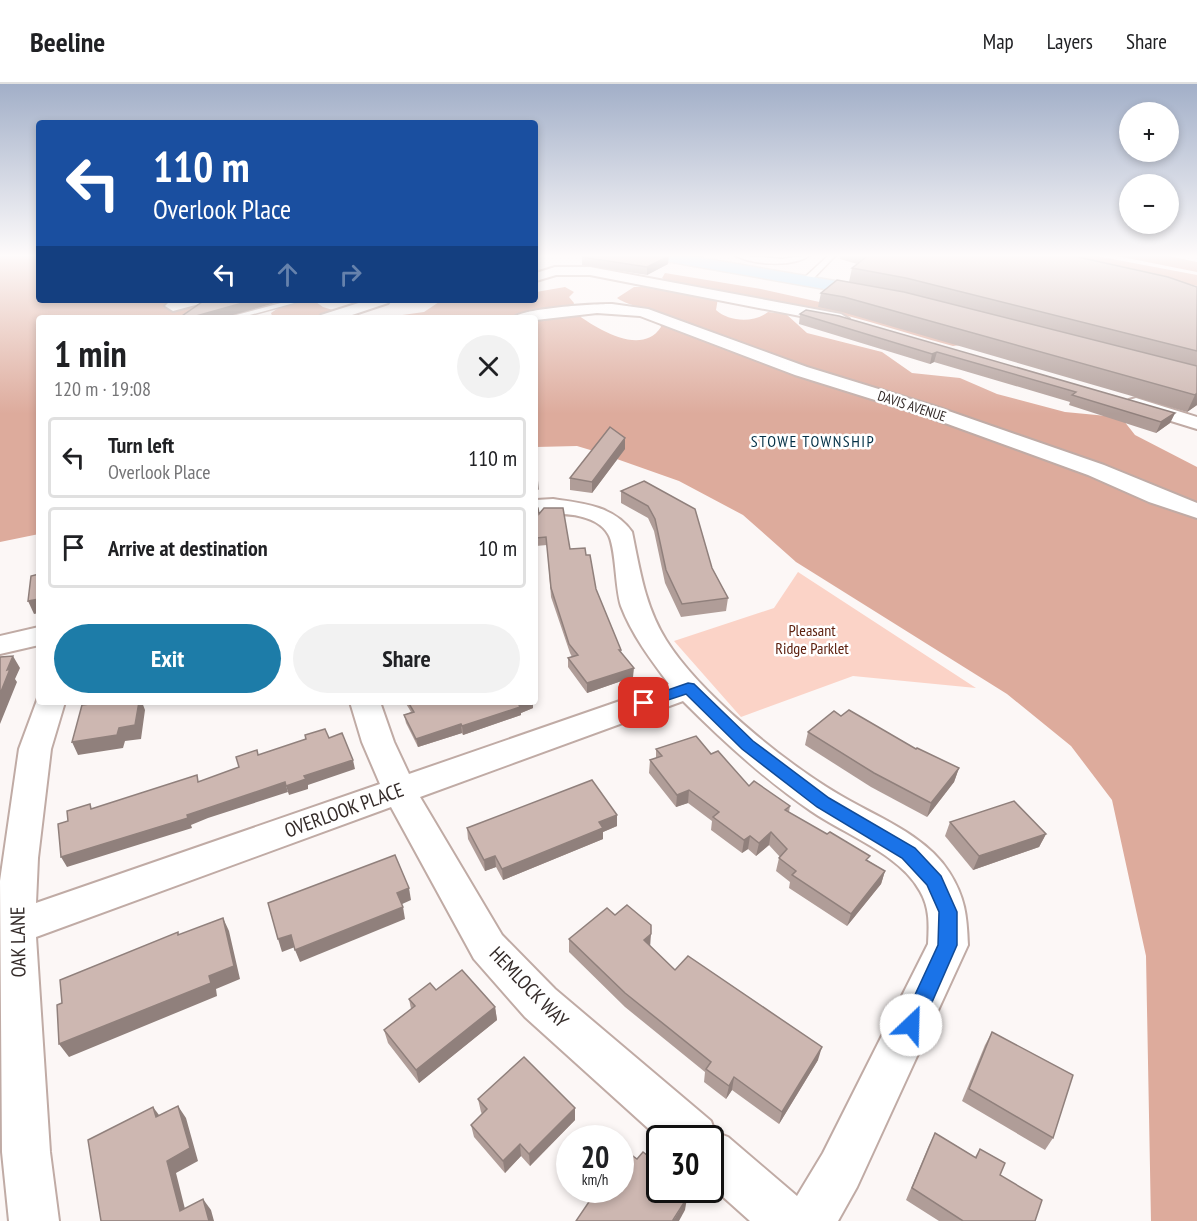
<!DOCTYPE html>
<meta charset="utf-8">
<style>
body{margin:0;font-family:"PT Sans Narrow",sans-serif;background:#f2f2f2;color:#202124;height:100vh;display:flex;flex-direction:column;font-size:22px;white-space:nowrap}
*{box-sizing:border-box;margin:0}
p{font-size:20px;color:#757577}
.icon{flex:none;width:33px;height:33px;fill:none;stroke:currentColor;stroke-width:2;stroke-linecap:round;stroke-linejoin:round}
.map{position:relative;flex:1;overflow:hidden}
.drawer{position:absolute;left:36px;top:231px;width:502px;height:390px;display:flex;flex-direction:column;background:#fff;border-radius:6px;box-shadow:0 3px 9px #0003}
.drawer>*{flex:none}
.guide{position:absolute;left:36px;top:36px;width:502px;height:183px;border-radius:6px;box-shadow:0 3px 9px #0003;background:#1a4fa0;color:#fff;overflow:hidden}
.buttons{position:absolute;left:1119px;top:18px;display:grid;gap:12px}
.buttons a{display:grid;place-items:center;width:60px;height:60px;border-radius:50%;background:#fff;box-shadow:0 3px 9px #0003;font-size:30px}
.speed{position:absolute;left:556px;top:1041px;display:flex;gap:12px;font-size:30px;font-weight:700;text-align:center}
.speed>*{display:grid;place-content:center;width:78px;height:78px;border-radius:50%;background:#fff;box-shadow:0 3px 9px #0003;line-height:1}
.speed small{font-size:15px;font-weight:400}
.speed .limit{border:3px solid #111;border-radius:9px;background:#fff;color:#111}
.pin{position:absolute;display:grid;place-items:center;width:51px;height:51px;color:#fff;margin:-26px;border-radius:12px;box-shadow:0 3px 9px #0006}
.me{position:absolute;width:66px;margin:-33px;rotate:24deg;stroke-linejoin:round;filter:drop-shadow(0 0 4px #0008)}
.turn{display:flex;align-items:center;gap:21px;height:126px;padding:0 18px;font-size:27px}
.turn .icon{width:78px;height:78px;stroke-width:2.5}
.turn b{display:block;font-size:42px;line-height:51px}
.lanes{display:flex;align-items:center;height:57px;padding:0 18px;background:#0003;justify-content:center;gap:30px;direction:ltr}
.lanes .off{opacity:.35}
.round{display:grid;place-items:center;flex:none;width:63px;height:63px;border-radius:32px;background:#f2f2f2}
.overview{display:flex;align-items:center;justify-content:space-between;height:102px;padding:0 18px}
h1{font-size:36px;font-weight:600;line-height:45px}
.cta{display:flex;gap:12px;margin-top:auto;padding:12px 18px}
.cta a{flex:1;height:69px;border-radius:36px;background:#1d7ca8;color:#fff;font-size:24px;font-weight:600;line-height:69px;text-align:center}
.cta a+a{background:#f2f2f2;color:#202124}
ul{padding:0;list-style:none}
li{display:flex;align-items:center;gap:18px;height:81px;margin:0 12px 9px;padding:0 6px;border:3px solid #e0e0e0;border-radius:6px}
li div{flex:1}
li b{display:block;font-size:22px}
li em{font-style:normal}
header{display:flex;align-items:center;gap:36px;box-sizing:border-box;height:84px;padding:0 30px;background:#fff;border-bottom:2px solid #e0e0e0}
header strong{font-size:28px}
nav{display:flex;gap:33px;margin-inline-start:auto;font-size:21px}
.map>svg:first-child{display:block}
</style>
<header>
<strong>Beeline</strong>
<nav><a>Map</a><a>Layers</a><a>Share</a></nav>
</header>
<div class="map">
<svg width="1197" height="1137" viewBox="0 0 1197 1137">
<rect width="100%" height="100%" fill="#fcf7f6"/>
<path fill="#fbd3c7" d="M798 488 976 604 853 592 741 633 674 557 774 524Z"/>
<g fill="#ddab9c">
<path d="M0 171H39V216H230L194 234H39V450L0 458Z"/>
<path d="M1065 171H1091L1197 191V202Z"/>
<path d="M665 189 761 205 878 231 961 261 953 262C876 241 798 211 718 214L716 226C729 238 754 239 768 228L786 230 807 249 882 268 912 289 960 294 997 310 1065 328 1107 332 1124 337 1135 351 1197 383V1137H1151L1146 872 1112 716 1071 662 1007 610 796 478 743 431 679 397 597 368 577 362 536 363V234H533L574 228C594 243 641 274 661 243 656 222 633 225 617 214L634 203H652L668 198 662 194Z"/>
<path d="M565 203 574 208 569 213 574 219 572 225 507 234H273L271 229 290 216H313L323 223 349 231 388 233 424 228 442 216H536V208Z"/>
</g>
<path fill="#daa799" d="M1112 171H1164L1197 178V188Z"/>
<g fill="none" stroke-linecap="round" stroke-linejoin="round">
<defs>
<g id="service">
<path d="M734 171 782 175 810 171C793 184 752 181 734 171Z"/>
<path d="M829 171H836L810 198H804V194Z"/>
<path d="M292 216H305L239 234H225Z"/>
</g>
<g id="minor">
<path d="M555 183H590L841 230 849 235 841 240 590 191H556L536 197V189Z"/>
<path d="M179 216H205L203 219 173 227 165 222 168 219Z"/>
<path d="M368 216H390L388 219 343 234H319L321 231Z"/>
<path d="M612 220 648 225 807 283 937 323 1104 381 1197 419V434L1149 418 1088 391 923 331 795 291 640 232 597 229 536 236V234H513C522 224 595 220 612 220Z"/>
<path d="M1136 314 1197 333V345L1129 324 1127 320 1129 316Z"/>
<path d="M553 415C582 419 614 422 632 448 640 487 645 522 666 556 699 609 784 678 838 710 874 732 925 750 949 788 965 813 967 832 968 861L857 1103 838 1137H750L711 1102V1054L660 1055 525 933 474 875 391 723 36 853 50 1068 59 1137H9L2 1068 0 797 19 665 39 611V618H65L51 665 38 774 36 819 380 700 362 658 350 618H380L394 658 409 690 669 600C651 576 632 551 621 522 615 505 616 462 608 450 595 428 557 429 536 430V416ZM683 617C723 657 764 695 811 727 844 750 900 770 920 807 930 824 929 841 928 860L823 1069 797 1112 728 1053 715 1048 711 1037 555 905 502 851 420 713Z"/>
<path d="M39 543V561L0 570V552Z"/>
</g>
<path id="primary" d="M652 171H684L876 204 882 205 884 209 882 213 876 214 660 176Z"/>
</defs>
<use href="#service" stroke="#c0aba5" stroke-width="3"/>
<use href="#minor" stroke="#c0aba5" stroke-width="4"/>
<use href="#primary" stroke="#d7d5d4" stroke-width="3"/>
<use href="#service" fill="#fff" fill-rule="evenodd"/>
<use href="#minor" fill="#fff" fill-rule="evenodd"/>
<use href="#primary" fill="#b9e2fb" fill-rule="evenodd"/>
</g>
<g fill="#b09d98">
<path d="M841 171H1069L1197 203V321L1187 328 842 228 818 223 821 209 849 198 852 184 857 180 840 175Z"/>
<path d="M582 173 668 180 647 191 582 181Z"/>
<path d="M800 230 1175 329 1170 339 1156 349 1069 321 1070 318 934 278 930 280 799 240Z"/>
<path d="M625 365 592 409 570 406V394Z"/>
<path d="M644 397 712 484 728 514 726 527 681 533 665 499 654 447 648 434 621 419V407Z"/>
<path d="M536 423 539 430 570 465 586 471 596 505 621 569 633 593 587 609 568 583V574L572 573 570 569 551 513 547 461 536 462Z"/>
<path d="M405 618H533V624L521 629V631L463 651 462 649 418 663 406 639 404 631 411 628Z"/>
<path d="M841 632 959 684 954 698 927 733 871 703 805 661 808 648Z"/>
<path d="M656 665 711 670 749 702 790 722 789 728 885 787 881 800 847 842 789 804 790 798 776 787 779 774 780 773 769 761 756 772 748 765 742 769 711 746 712 737 688 719 676 723 649 689 650 676 656 674Z"/>
<path d="M617 731V742L603 748V755L503 796 496 783 485 787 468 755 467 744Z"/>
<path d="M950 738 1046 750 1039 763 973 786 945 752Z"/>
<path d="M569 855 650 863 675 886 818 976 779 1040 732 1006 726 1015 704 998 705 988 625 923 569 868Z"/>
<path d="M436 906 495 923 497 936 419 999 388 959 384 946 411 925 409 915Z"/>
<path d="M992 948 1053 1054 1045 1066 962 1017 985 961Z"/>
<path d="M478 1015 575 1036 530 1082 521 1072 505 1089 474 1053 471 1041 482 1030 481 1028Z"/>
<path d="M935 1049 975 1073 980 1065 1035 1137H939L906 1116 929 1061Z"/>
</g>
<g fill="#90807c">
<path d="M669 172 668 180 647 191V183Z"/>
<path d="M253 216H286L222 234H189Z"/>
<path d="M937 268 934 278 930 280 932 270Z"/>
<path d="M1197 309V321L1187 328 1195 311Z"/>
<path d="M1175 329 1170 339 1156 349 1161 338Z"/>
<path d="M625 354V365L592 409V398Z"/>
<path d="M538 405V414L536 415V406Z"/>
<path d="M39 515V529L34 530 28 517Z"/>
<path d="M13 572 20 584 15 595 17 598 0 640V610L7 586Z"/>
<path d="M634 584 633 593 587 609V599Z"/>
<path d="M139 618H142L145 626 141 655 125 657 123 664 78 671 72 658 119 644Z"/>
<path d="M527 618H533V624L521 629V631L463 651 462 642Z"/>
<path d="M461 640 462 649 418 663 416 655Z"/>
<path d="M353 676 355 685 308 701V705L289 711 286 702 304 692Z"/>
<path d="M959 684 954 698 927 733 931 719Z"/>
<path d="M285 698 288 708 208 734 191 741 192 744 67 783 61 773Z"/>
<path d="M689 706 688 719 676 723 677 711Z"/>
<path d="M617 731V742L603 748V755L503 796 502 785 599 738Z"/>
<path d="M771 748 769 761 756 772 759 759Z"/>
<path d="M1046 750 1039 763 973 786 979 772Z"/>
<path d="M750 752 748 765 742 769 744 756Z"/>
<path d="M495 772 496 783 485 787 484 776Z"/>
<path d="M885 787 881 800 847 842 851 830Z"/>
<path d="M409 804 411 816 400 821 397 809Z"/>
<path d="M403 823 405 835 300 878 295 866Z"/>
<path d="M223 834 229 847 240 895 216 905 217 912 69 973 59 960 209 892Z"/>
<path d="M651 850 650 864 644 856Z"/>
<path d="M291 851 295 863 282 868 278 855Z"/>
<path d="M495 923 497 936 419 999 416 986Z"/>
<path d="M822 963 818 976 779 1040 782 1028Z"/>
<path d="M734 993 732 1006 726 1015 729 1002Z"/>
<path d="M178 1022 186 1034 198 1077 176 1089 188 1137 180 1127 167 1077Z"/>
<path d="M153 1023 162 1035 156 1033Z"/>
<path d="M575 1024V1036L530 1082 529 1070Z"/>
<path d="M520 1060 521 1072 505 1089 503 1077Z"/>
<path d="M686 1106H687L686 1114 682 1111Z"/>
<path d="M687 1114 685 1126 679 1137H673Z"/>
<path d="M203 1115 211 1126 214 1137H209Z"/>
</g>
<g fill="#cdb7b1" stroke="#90807c" stroke-width="1.5">
<path d="M588 171H665L669 172 647 183 582 173Z"/>
<path d="M869 171H1069L1168 193 1197 203V267L906 194 852 184Z"/>
<path d="M837 196 904 208 1197 282V309L1195 311 844 213 821 209Z"/>
<path d="M205 216H253L189 234H179Z"/>
<path d="M806 226 839 232 1175 329 1161 338 1072 311 1076 308 937 268 932 270 800 230Z"/>
<path d="M610 343 625 354 592 398 570 394Z"/>
<path d="M536 382 538 405 536 406Z"/>
<path d="M644 397 695 425 712 484 728 514 682 520 666 486 655 435 648 422 621 407Z"/>
<path d="M536 423 538 424 539 430 544 424H563L570 465 585 464 586 471H590L596 505 621 566H619L634 584 587 599 568 574 578 571 569 560 551 504 546 453 536 454Z"/>
<path d="M39 490V515L28 517 31 492Z"/>
<path d="M13 572 7 586 10 585 0 610V573Z"/>
<path d="M105 618H139L135 641 119 644 117 651 72 658 82 621Z"/>
<path d="M408 618H527L519 621 520 623 462 642 461 640 416 655 404 631 414 628Z"/>
<path d="M849 626 916 665 917 664 959 684 931 719 874 689 808 648 834 627 841 632Z"/>
<path d="M325 645 329 654 342 649 353 676 304 692 306 695 286 702 285 698 205 725 187 731 188 734 61 773 58 740 68 737 67 727 90 720 91 725 197 691 198 698 239 683 236 673 257 666 258 671 306 655 305 651Z"/>
<path d="M696 652 711 670 718 667 749 702 754 697 790 722 785 726 827 750 830 748 870 772 866 776 885 787 851 830 792 791 796 787 779 774 787 765 771 748 759 759 750 752 744 756 713 733 719 728 689 706 677 711 650 676 662 672 656 665Z"/>
<path d="M592 696 617 731 599 738 603 744 502 785 495 772 484 776 467 744Z"/>
<path d="M1014 717 1046 750 979 772 950 738Z"/>
<path d="M395 771 409 804 397 809 403 823 295 866 291 851 278 855 268 819Z"/>
<path d="M627 821 651 841V850L644 856 675 886 688 872 822 963 782 1028 734 993 729 1002 706 985 711 978 625 909 569 855 607 824 615 831Z"/>
<path d="M223 834 234 882 209 892 211 899 59 960 57 921 62 919 60 896 178 848V851Z"/>
<path d="M462 886 495 923 416 986 384 946 415 922 409 915 430 899 436 906Z"/>
<path d="M992 948 1073 991 1053 1054 969 1005Z"/>
<path d="M524 973 575 1024 529 1070 520 1060 503 1077 471 1041 487 1025 478 1015Z"/>
<path d="M178 1022 190 1064 167 1077 180 1127 203 1115 209 1137H101L88 1056 153 1023 156 1033Z"/>
<path d="M935 1049 976 1074 980 1065 1005 1079 1000 1091 1042 1116 1035 1137H963L912 1104Z"/>
<path d="M626 1067 637 1075 643 1068 660 1081V1106H686L682 1111 687 1114 673 1136 674 1137H576L597 1106H621V1074Z"/>
</g>
<linearGradient id="sky" x2="0" y2="1"><stop stop-color="#a2afc8"/><stop offset="0.52" stop-color="#fefbfb"/><stop offset="1" stop-color="#fefbfb" stop-opacity="0"/></linearGradient>
<rect width="1197" height="330" fill="url(#sky)"/>
<path fill="#1a73e8" stroke="#114b97" stroke-width="1.5" d="M688 599 694 600 753 657 829 714 915 764 941 792 957 828V861L919 948 911 951 904 948 901 941 938 861 939 828 927 801 902 774 817 723 742 665 686 610 644 624 637 619 639 616Z"/>
<g text-anchor="middle" dominant-baseline="central" stroke-width="5" stroke-linejoin="round" paint-order="stroke">
<g font-size="14" fill="#352c2a" stroke="#fff">
<text transform="translate(912 322) rotate(18)">DAVIS AVENUE</text>
</g>
<g font-size="16" letter-spacing="1.5" fill="#043147" stroke="#fff">
<text x="813" y="357">STOWE TOWNSHIP</text>
</g>
<g font-size="16" fill="#5e2210" stroke="#fff">
<text x="812" y="546">Pleasant<tspan x="812" dy="18">Ridge Parklet</tspan></text>
</g>
<g font-size="20" fill="#352c2a" stroke="#fff">
<text transform="translate(344 726) rotate(-20)">OVERLOOK PLACE</text>
<text transform="translate(18 858) rotate(-91)">OAK LANE</text>
<text transform="translate(529 903) rotate(46)">HEMLOCK WAY</text>
</g>
</g>
</svg>
<div class="buttons">
<a>+</a>
<a>−</a>
</div>
<div class="speed"><div>20<small>km/h</small></div><div class="limit">30</div></div>
<div class="pin" style="left:644px;top:619px;background:#d93025"><svg class="icon" aria-label="arrive" viewBox="0 0 24 24"><path d="M6 21V4h12l-3 4 3 4H6"/></svg></div>
<svg class="me" style="left:911px;top:941px" viewBox="-20 -20 40 40"><circle r="19" fill="#fff"/><path d="M0-13L10 11 0 6-10 11z" fill="#1a73e8"/></svg>
<div class="guide">
<div class="turn"><svg class="icon" aria-label="left" viewBox="0 0 24 24"><path d="M17 20v-9H6M10 6l-5 5 5 5"/></svg><div><b>110 m</b>Overlook Place</div></div>
<div class="lanes"><svg class="icon" aria-label="left" viewBox="0 0 24 24"><path d="M17 20v-9H6M10 6l-5 5 5 5"/></svg><svg class="icon off" aria-label="ahead" viewBox="0 0 24 24"><path d="M12 20V5M6 11l6-6 6 6"/></svg><svg class="icon off" aria-label="right" viewBox="0 0 24 24"><path d="M7 20v-9h11M14 6l5 5-5 5"/></svg></div>
</div>
<section class="drawer">
<div class="overview"><div><h1>1 min</h1><p>120 m · 19:08</p></div><a class="round"><svg class="icon" aria-label="close" viewBox="0 0 24 24"><path d="M6 6l12 12M18 6L6 18"/></svg></a></div>
<ul>
<li><svg class="icon" aria-label="left" viewBox="0 0 24 24"><path d="M17 20v-9H6M10 6l-5 5 5 5"/></svg><div><b>Turn left</b><p>Overlook Place</p></div><em>110 m</em></li>
<li><svg class="icon" aria-label="arrive" viewBox="0 0 24 24"><path d="M6 21V4h12l-3 4 3 4H6"/></svg><div><b>Arrive at destination</b></div><em>10 m</em></li>
</ul>
<div class="cta"><a>Exit</a><a>Share</a></div>
</section>
</div>
